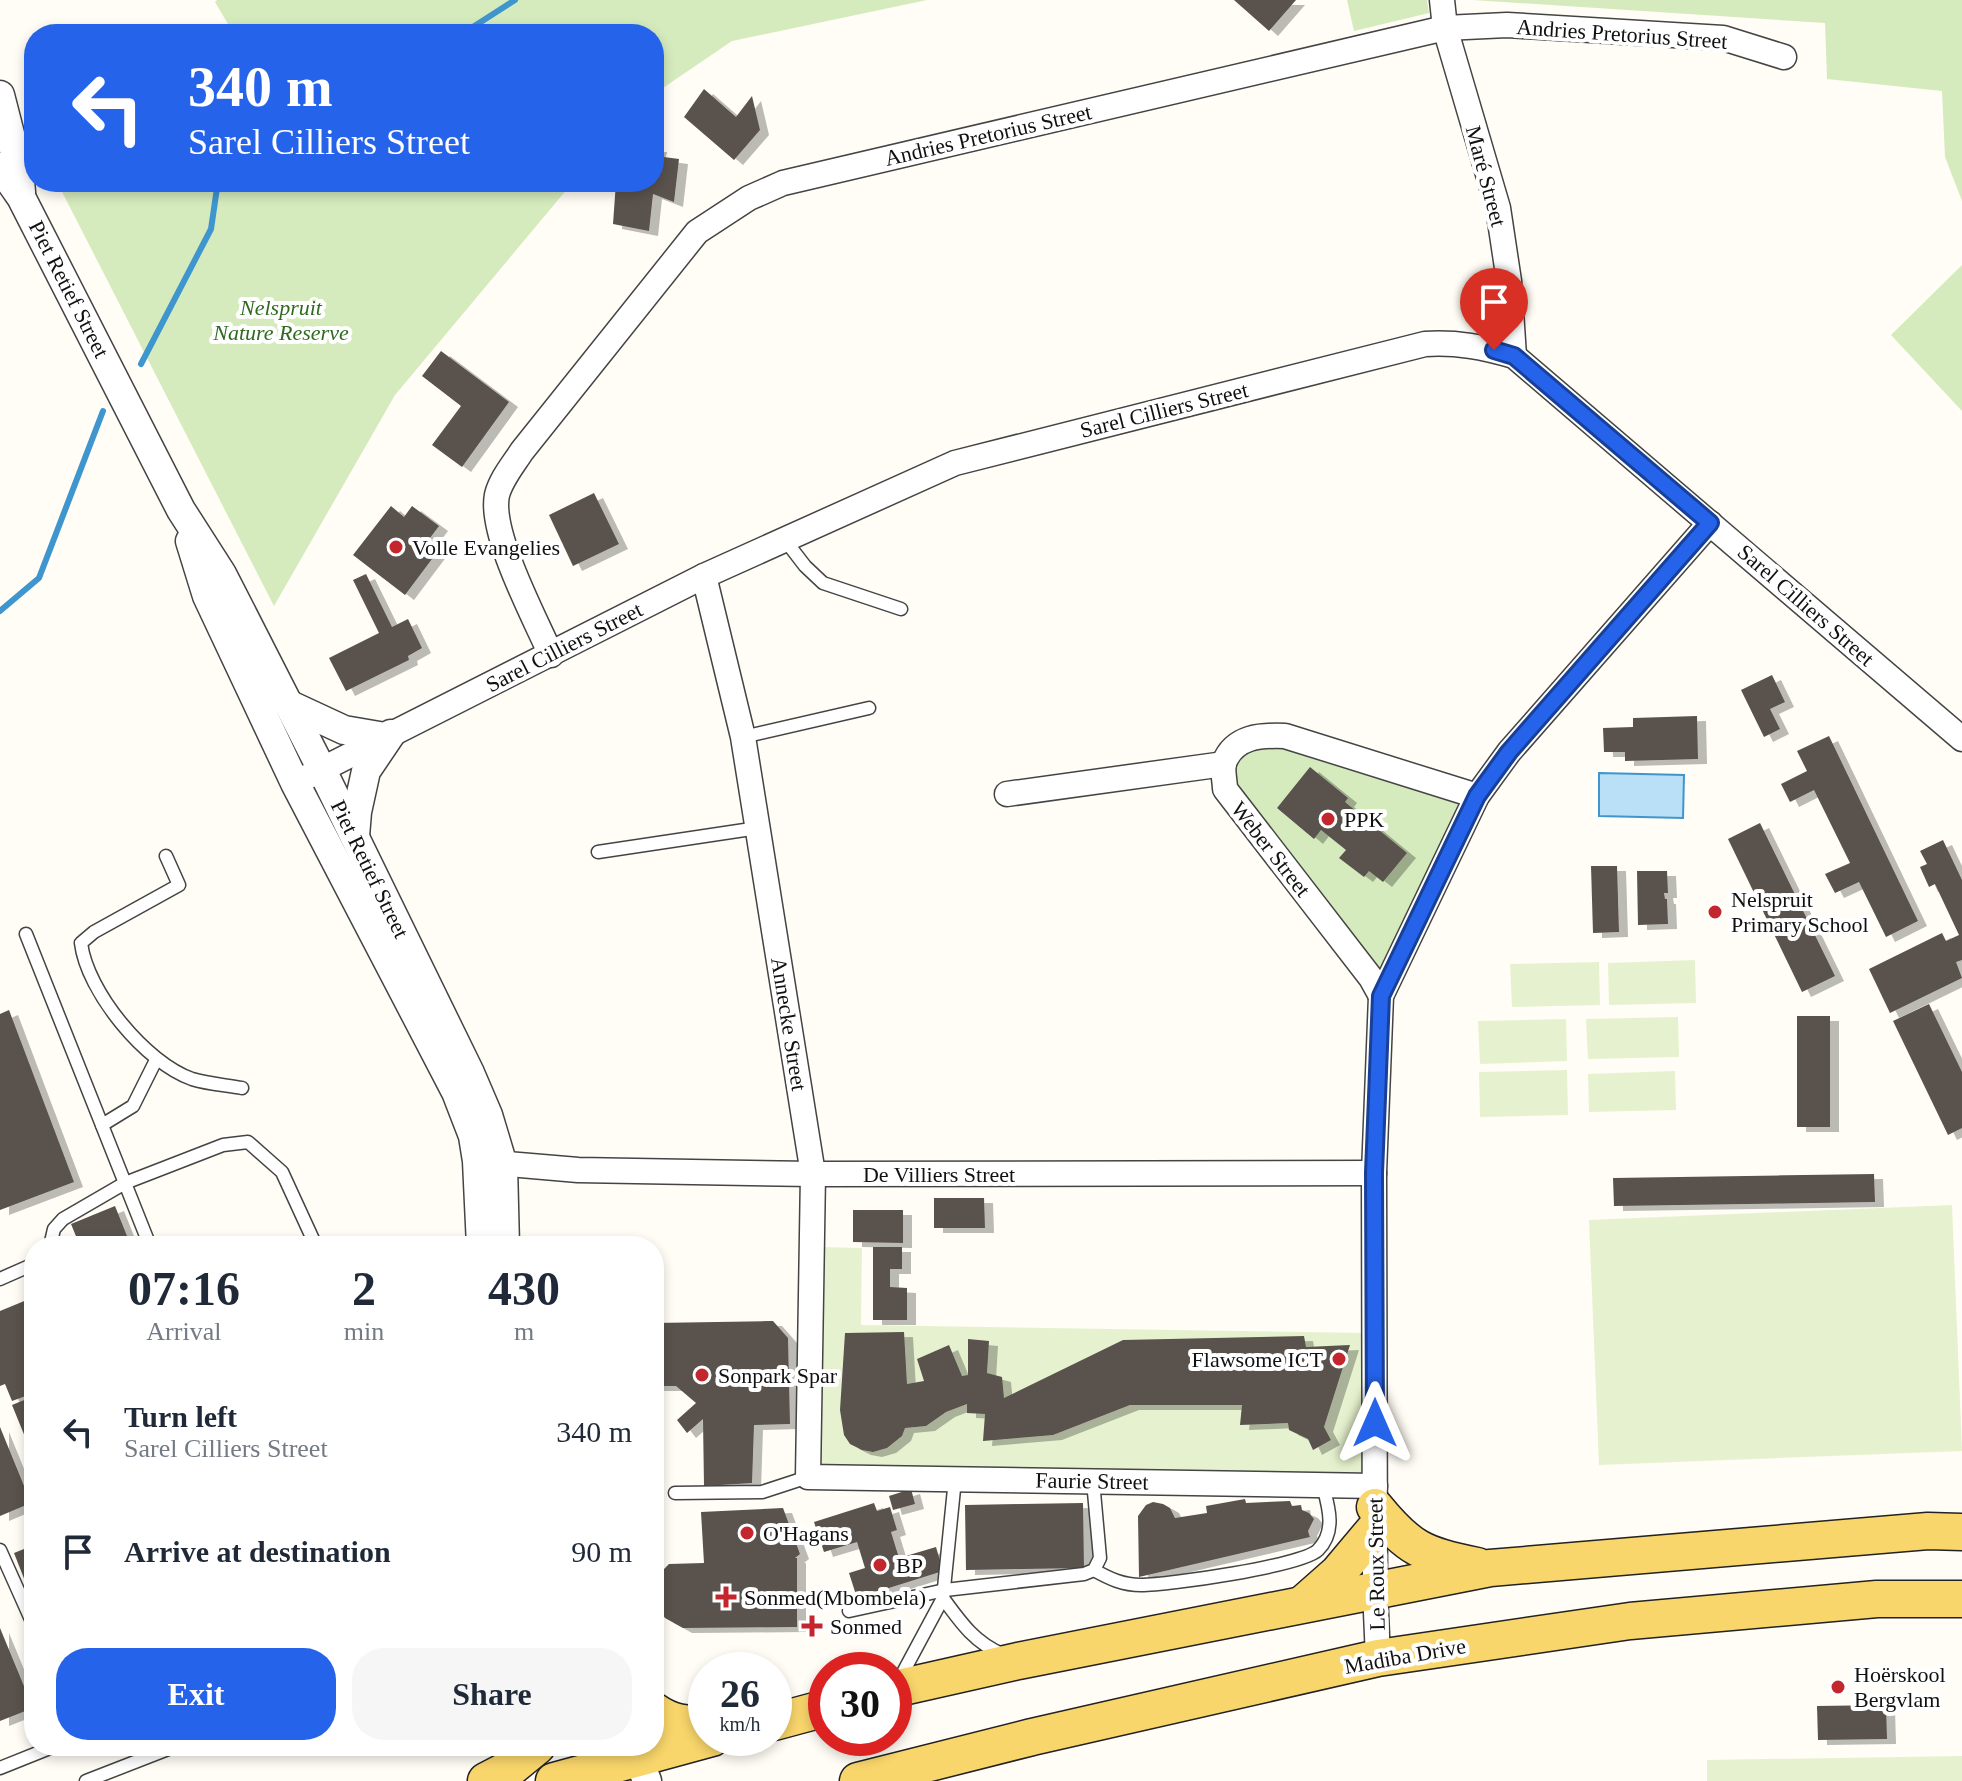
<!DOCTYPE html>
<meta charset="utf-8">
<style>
body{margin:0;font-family:Georgia,serif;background:#f6f6f7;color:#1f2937;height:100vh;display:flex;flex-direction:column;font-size:30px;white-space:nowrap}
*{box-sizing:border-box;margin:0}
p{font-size:26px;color:#747a83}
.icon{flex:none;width:44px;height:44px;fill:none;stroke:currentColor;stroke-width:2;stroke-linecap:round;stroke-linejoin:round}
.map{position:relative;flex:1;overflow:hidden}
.drawer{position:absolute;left:24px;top:1236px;width:640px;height:520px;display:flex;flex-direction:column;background:#fff;border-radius:32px;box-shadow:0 4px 12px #0003}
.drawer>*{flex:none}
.top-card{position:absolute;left:24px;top:24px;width:640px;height:168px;border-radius:32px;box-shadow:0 4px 12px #0003;background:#2563eb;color:#fff;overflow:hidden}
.speed{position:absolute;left:688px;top:1652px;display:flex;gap:16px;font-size:40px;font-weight:700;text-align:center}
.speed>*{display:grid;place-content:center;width:104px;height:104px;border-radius:50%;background:#fff;box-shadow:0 4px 12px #0003;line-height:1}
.speed small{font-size:20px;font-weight:400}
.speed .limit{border:12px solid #d22;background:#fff;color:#111}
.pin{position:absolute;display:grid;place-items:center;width:68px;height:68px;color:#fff;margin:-82px -34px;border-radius:50% 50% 50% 0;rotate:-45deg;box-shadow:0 0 8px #0007}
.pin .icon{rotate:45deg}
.me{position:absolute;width:88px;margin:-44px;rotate:0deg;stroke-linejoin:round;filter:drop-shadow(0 0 6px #0008)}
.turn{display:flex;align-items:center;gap:28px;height:168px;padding:0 32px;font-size:36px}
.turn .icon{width:104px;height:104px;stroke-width:2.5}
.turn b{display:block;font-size:56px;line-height:68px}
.eta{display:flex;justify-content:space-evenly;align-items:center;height:136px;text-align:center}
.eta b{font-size:48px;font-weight:700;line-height:56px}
.primary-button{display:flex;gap:16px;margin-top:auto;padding:16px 32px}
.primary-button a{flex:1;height:92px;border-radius:32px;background:#2563eb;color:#fff;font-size:32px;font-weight:700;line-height:92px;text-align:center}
.primary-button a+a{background:#f6f6f7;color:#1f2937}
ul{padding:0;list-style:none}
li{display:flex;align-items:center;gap:24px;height:120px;padding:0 32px}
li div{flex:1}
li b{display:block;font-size:30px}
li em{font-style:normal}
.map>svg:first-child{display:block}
</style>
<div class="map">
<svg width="1962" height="1781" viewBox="0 0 1962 1781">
<defs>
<filter id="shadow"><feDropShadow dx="9" dy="5" stdDeviation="0" flood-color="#0004"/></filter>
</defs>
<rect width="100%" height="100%" fill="#fffdf5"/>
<g fill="#d5ebbd">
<path d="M217 0H927L732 41 654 94V34H227L231 29 215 2Z"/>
<path d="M1347 0H1427L1429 13 1354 31Z"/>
<path d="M1473 0H1962V201L1945 157 1942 91 1827 79 1825 23Z"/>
<path d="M57 182H573L395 395 274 606Z"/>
<path d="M1962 265V411L1891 335Z"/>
<path d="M1256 735 1477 796 1381 996 1225 789 1226 763Z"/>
</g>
<g fill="#e6f2cf">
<path d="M1695 960 1696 1003 1609 1005 1608 963Z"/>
<path d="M1599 962 1600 1005 1512 1007 1510 964Z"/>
<path d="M1678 1017 1679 1057 1588 1059 1586 1019Z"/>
<path d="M1566 1019 1567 1061 1480 1064 1478 1021Z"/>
<path d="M1567 1070 1568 1115 1480 1117 1479 1072Z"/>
<path d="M1675 1071 1676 1110 1589 1112 1588 1074Z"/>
<path d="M1952 1205 1962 1451 1599 1465 1589 1220Z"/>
<path d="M820 1247 862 1248 861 1325 1364 1333 1362 1477 817 1467Z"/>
<path d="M1962 1756V1781H1707V1760Z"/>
</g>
<path fill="#b9e0f7" stroke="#3f96cf" stroke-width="2" d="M1599 773 1684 775 1683 818 1599 816Z"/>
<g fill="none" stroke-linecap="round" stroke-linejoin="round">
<g stroke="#3f96cf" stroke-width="6">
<path d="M462 34 515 0"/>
<path d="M141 364 211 229 217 188 224 182"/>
<path d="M0 611 39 578 103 411"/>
</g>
</g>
<g fill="#5a524d" filter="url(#shadow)">
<path d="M1234 0H1296L1269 31Z"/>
<path d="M704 89 736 117 752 96 760 130 734 160 684 117Z"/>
<path d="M654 147H658L656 156 679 159 674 202 653 194 649 231 613 224 616 182H654Z"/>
<path d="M441 351 509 402 462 467 432 445 461 406 422 376Z"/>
<path d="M594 493 619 544 573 566 549 515Z"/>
<path d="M391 506 404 517 412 506 439 526 427 542 438 551 405 595 353 555Z"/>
<path d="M366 574 392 627 408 619 422 648 408 656 409 660 346 691 329 658 379 633 353 580Z"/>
<path d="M1772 675 1785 702 1770 709 1780 729 1764 737 1741 690Z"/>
<path d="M1697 716 1698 759 1625 761V752H1604L1603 728 1633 727V718Z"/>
<path d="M1829 736 1918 921 1886 937 1859 882 1835 893 1825 874 1850 863 1814 790 1790 802 1781 784 1807 771 1797 751Z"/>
<path d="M1310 767 1348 798 1345 802 1407 853 1383 882 1369 871 1364 877 1339 858 1346 850 1321 830 1314 839 1277 808Z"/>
<path d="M1760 823 1835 976 1802 992 1728 839Z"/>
<path d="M1943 840 1962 880V960L1956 962 1962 978 1890 1013 1869 969 1942 933 1946 941 1959 935 1935 884 1929 887 1920 867 1927 864 1920 851Z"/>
<path d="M1591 866H1617L1619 932 1593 933Z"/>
<path d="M1637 871H1667L1668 893H1664L1665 899H1667L1668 924 1638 925Z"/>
<path d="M1929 1004 1962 1072V1128L1948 1135 1893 1021Z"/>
<path d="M9 1010 74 1182 0 1210V1014Z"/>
<rect x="1797" y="1016" width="33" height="111"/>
<path d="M1874 1174 1875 1202 1614 1206 1613 1178Z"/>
<path d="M934 1198H984L985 1228H934Z"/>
<path d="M115 1206 131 1246H80L71 1224Z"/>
<path d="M853 1210H903V1243L853 1242Z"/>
<path d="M873 1247H902V1269H890V1287L907 1288V1320H873Z"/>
<path d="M34 1297V1393L12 1401 5 1384 0 1386V1311Z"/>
<path d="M773 1321 788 1338 790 1424 754 1425 752 1483 704 1486 703 1419 687 1433 677 1420 696 1403 676 1386H654V1323Z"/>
<path d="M904 1332 907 1384 924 1381 917 1359 949 1345 962 1376 968 1375V1339L989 1341 987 1373 1002 1377 1004 1398 1123 1340 1304 1336 1306 1347 1350 1345 1324 1427 1331 1440 1313 1450 1308 1439 1289 1430 1288 1423 1240 1425 1242 1405H1130L1053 1435 983 1441 985 1414 967 1413V1404L946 1412 926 1426 905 1428 902 1436 887 1448 873 1452 862 1450 850 1444 844 1435 840 1410 845 1333Z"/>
<path d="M34 1396V1459L12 1405Z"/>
<path d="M0 1427 31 1503 0 1516Z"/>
<path d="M911 1489 915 1504 893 1510 889 1496Z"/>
<path d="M1245 1499 1246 1503 1290 1501 1292 1506 1301 1505 1302 1510 1309 1513 1314 1519 1308 1531 1310 1537 1139 1577 1138 1516 1146 1505 1153 1502 1163 1504 1170 1508 1175 1518 1207 1513 1206 1506Z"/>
<path d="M874 1503 877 1511 890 1507 897 1530 891 1532 899 1558 936 1547 943 1571 857 1598 849 1573 865 1568 857 1542 824 1552 814 1522Z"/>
<path d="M1083 1503 1084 1568 966 1570 965 1505Z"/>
<path d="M783 1508 800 1554 795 1558H797V1627L683 1628 665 1618 656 1605 655 1589 659 1574 669 1564 704 1563 701 1512Z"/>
<path d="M34 1545V1604L14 1553Z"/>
<path d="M0 1628 33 1708 0 1721Z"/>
<path d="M1886 1705 1887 1739 1818 1740 1817 1706Z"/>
</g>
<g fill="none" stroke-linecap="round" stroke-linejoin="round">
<defs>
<g id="service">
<path d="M785 540 805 566 823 583 901 609"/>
<path d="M743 737 869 708"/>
<path d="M598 852 758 828"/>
<path d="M166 856 179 885 94 932 81 943C87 992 146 1063 192 1079 208 1084 226 1085 242 1088"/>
<path d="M26 934 150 1246"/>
<path d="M102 1125 133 1106 156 1060"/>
<path d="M50 1246 54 1229 63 1219 125 1183 223 1145 248 1142 282 1172 316 1246"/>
<path d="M0 1279 34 1264"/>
<path d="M675 1493 762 1492 808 1477"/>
<path d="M0 1550 34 1626"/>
<path d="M1094 1570C1110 1579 1123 1585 1141 1585 1168 1585 1302 1566 1318 1550 1336 1532 1329 1508 1323 1486"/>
<path d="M943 1598C961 1623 975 1643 1004 1655"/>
<path d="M849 1611 945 1590 1084 1574 1094 1570 1100 1558 1093 1481"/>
<path d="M899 1680 943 1598 955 1479"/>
<path d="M0 1768 55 1746"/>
<path d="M86 1781 176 1746"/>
</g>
<g id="minor">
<path d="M1442 0 1445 28 1498 208 1509 281 1514 356"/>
<path d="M704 576 743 737 813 1174 808 1477 1375 1486"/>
<path d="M551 655C535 618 489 533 497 495 501 479 513 465 522 451L697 232 749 198 783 183 1445 28 1507 25 1723 38 1784 57"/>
<path d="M295 783 704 576 955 463 1425 344C1457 342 1483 347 1514 356L1962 739"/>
<path d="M1007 794 1224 764"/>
<path d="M1381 996 1371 978 1225 789C1225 782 1222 770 1224 763 1234 736 1261 735 1285 736L1477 796"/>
<path d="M485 1162 578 1170 813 1174 1374 1173"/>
<path d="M1378 1658 1375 1590 1374 1173 1381 996 1477 796 1509 752 1710 523"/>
</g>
<g id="tertiary">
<path d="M0 95 19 169 21 192"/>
<path d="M0 167 21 197 181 510 222 574 321 768 470 1073 488 1115 503 1165 505 1246"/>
<path d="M190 541 207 596 295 783 456 1092 473 1136 477 1161 481 1246"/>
<path d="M288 704 344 730 385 737"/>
<path d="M355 836 357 812 366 771 391 734"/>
<path d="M634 1746 647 1781"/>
</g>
<g id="primary">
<path d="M1375 1507C1409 1549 1423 1555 1477 1566"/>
<path d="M1304 1603 1338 1573 1375 1529"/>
<path d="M894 1689 1018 1661 1490 1568 1928 1531 1962 1532"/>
<path d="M654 1711C671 1723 686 1725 706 1724"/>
<path d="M774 1722 826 1708"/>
<path d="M486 1781 509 1769 537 1746"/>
<path d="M554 1781 712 1738"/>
<path d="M858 1781 1032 1737 1378 1658 1630 1621 1877 1599H1962"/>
</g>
</defs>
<use href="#service" stroke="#444" stroke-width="15"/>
<use href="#minor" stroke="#444" stroke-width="27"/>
<use href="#tertiary" stroke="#444" stroke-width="31"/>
<use href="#primary" stroke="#222" stroke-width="39"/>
<use href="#service" stroke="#fff" stroke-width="12"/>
<use href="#minor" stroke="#fff" stroke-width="24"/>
<use href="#tertiary" stroke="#fff" stroke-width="28"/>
<use href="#primary" stroke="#f9d66b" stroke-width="36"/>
</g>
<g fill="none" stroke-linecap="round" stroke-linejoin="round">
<defs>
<path id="route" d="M1375 1423 1374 1173 1381 996 1477 796 1509 752 1710 523 1514 356 1494 350"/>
</defs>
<use href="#route" stroke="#184099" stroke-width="20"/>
<use href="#route" stroke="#2563eb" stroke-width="14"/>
</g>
<g fill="#c4262e" stroke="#fff" stroke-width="3">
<circle cx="396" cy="547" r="8"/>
<circle cx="1328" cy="819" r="8"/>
<circle cx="1715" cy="912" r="8"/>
<circle cx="1339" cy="1359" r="8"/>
<circle cx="702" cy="1375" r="8"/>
<circle cx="747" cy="1533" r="8"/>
<circle cx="880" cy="1565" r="8"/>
<path d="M722 1585h8v8h8v8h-8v8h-8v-8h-8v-8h8z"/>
<path d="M808 1614h8v8h8v8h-8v8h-8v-8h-8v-8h8z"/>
<circle cx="1838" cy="1687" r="8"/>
</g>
<g text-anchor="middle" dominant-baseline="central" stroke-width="8" stroke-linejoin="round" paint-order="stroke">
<g font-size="22" fill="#111" stroke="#fff">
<text transform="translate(1622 34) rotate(4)">Andries Pretorius Street</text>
<text transform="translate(988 135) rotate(-13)">Andries Pretorius Street</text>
<text transform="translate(1486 176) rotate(75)">Maré Street</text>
<text transform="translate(69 289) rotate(63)">Piet Retief Street</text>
<text transform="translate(1164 410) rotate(-14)">Sarel Cilliers Street</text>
<text transform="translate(1806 605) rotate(41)">Sarel Cilliers Street</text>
<text transform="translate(564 647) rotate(-27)">Sarel Cilliers Street</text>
<text transform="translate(1271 849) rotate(52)">Weber Street</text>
<text transform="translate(370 869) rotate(64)">Piet Retief Street</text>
<text transform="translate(789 1024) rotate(81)">Annecke Street</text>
<text x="939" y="1174">De Villiers Street</text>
<text transform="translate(1092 1481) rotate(1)">Faurie Street</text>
<text transform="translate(1376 1564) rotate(-91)">Le Roux Street</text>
<text transform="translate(1405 1656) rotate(-10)">Madiba Drive</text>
</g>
<g font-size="22" font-style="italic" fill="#2f6b1f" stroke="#fff">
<text x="281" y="307">Nelspruit<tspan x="281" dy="25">Nature Reserve</tspan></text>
</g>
<g font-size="22" fill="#111" stroke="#fff" text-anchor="start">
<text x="412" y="547">Volle Evangelies</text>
<text x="1344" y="819">PPK</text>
<text x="1731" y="899">Nelspruit<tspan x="1731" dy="25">Primary School</tspan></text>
<text x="1323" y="1359" text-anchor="end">Flawsome ICT</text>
<text x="718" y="1375">Sonpark Spar</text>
<text x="763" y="1533">O'Hagans</text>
<text x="896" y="1565">BP</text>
<text x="744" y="1597">Sonmed(Mbombela)</text>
<text x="830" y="1626">Sonmed</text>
<text x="1854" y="1674">Hoërskool<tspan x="1854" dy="25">Bergvlam</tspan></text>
</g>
</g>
</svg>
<div class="speed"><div>26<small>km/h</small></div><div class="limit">30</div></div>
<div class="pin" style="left:1494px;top:350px;background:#d93025"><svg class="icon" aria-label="arrive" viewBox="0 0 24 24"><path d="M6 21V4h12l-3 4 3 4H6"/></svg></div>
<svg class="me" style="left:1375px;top:1423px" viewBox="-20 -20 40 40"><path d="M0-17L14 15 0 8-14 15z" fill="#2563eb" stroke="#fff" stroke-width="4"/></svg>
<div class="top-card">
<div class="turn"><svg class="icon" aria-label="left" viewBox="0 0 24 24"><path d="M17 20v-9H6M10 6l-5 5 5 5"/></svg><div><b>340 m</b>Sarel Cilliers Street</div></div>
</div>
<section class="drawer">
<div class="eta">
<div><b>07:16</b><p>Arrival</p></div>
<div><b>2</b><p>min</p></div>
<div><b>430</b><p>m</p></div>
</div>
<ul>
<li><svg class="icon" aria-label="left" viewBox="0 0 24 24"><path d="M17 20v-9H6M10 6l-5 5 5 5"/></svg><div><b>Turn left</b><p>Sarel Cilliers Street</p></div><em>340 m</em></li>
<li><svg class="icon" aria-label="arrive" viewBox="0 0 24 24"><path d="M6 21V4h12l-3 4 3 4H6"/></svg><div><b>Arrive at destination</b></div><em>90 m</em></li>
</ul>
<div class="primary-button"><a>Exit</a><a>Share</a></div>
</section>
</div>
